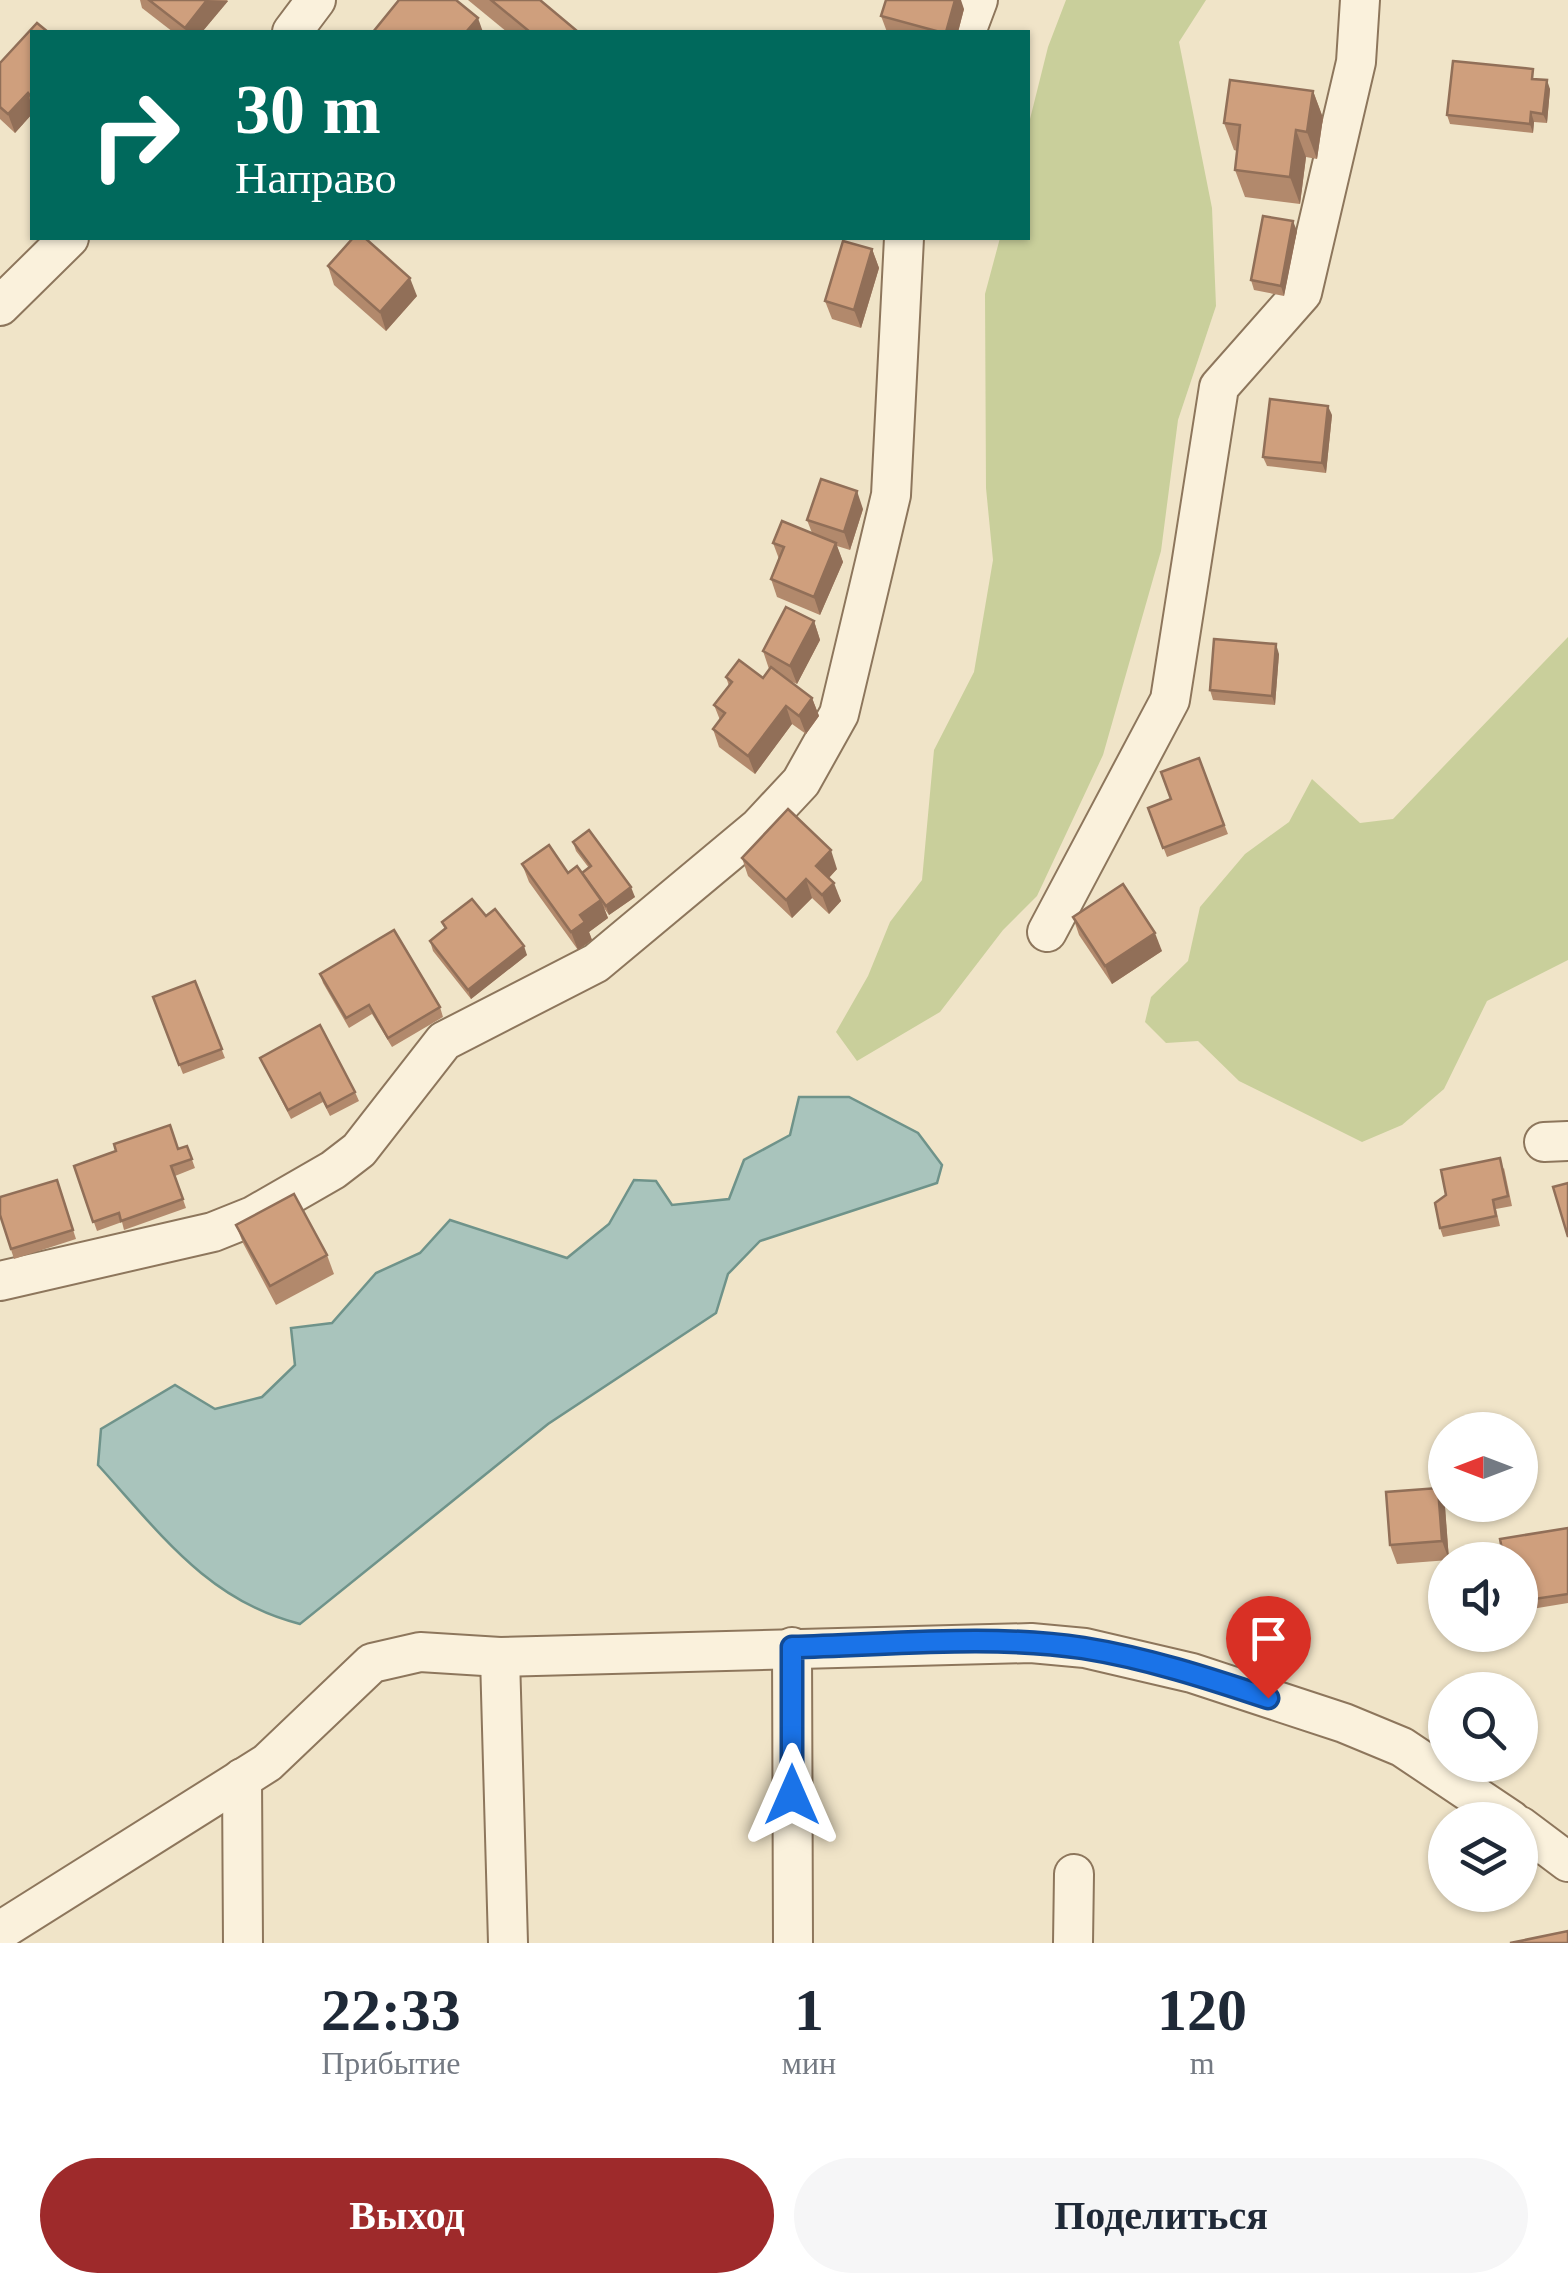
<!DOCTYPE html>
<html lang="ru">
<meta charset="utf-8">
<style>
body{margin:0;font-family:Georgia,serif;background:#f6f6f7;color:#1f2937;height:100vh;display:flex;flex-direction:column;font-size:38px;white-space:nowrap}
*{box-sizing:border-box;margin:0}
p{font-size:32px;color:#747a83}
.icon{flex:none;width:55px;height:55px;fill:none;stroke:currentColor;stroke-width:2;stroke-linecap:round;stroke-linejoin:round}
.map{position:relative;height:1943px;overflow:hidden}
.sheet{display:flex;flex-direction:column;background:#fff;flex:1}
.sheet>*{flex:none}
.hud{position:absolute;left:30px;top:30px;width:1000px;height:210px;border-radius:0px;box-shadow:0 2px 8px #0004;background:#00695c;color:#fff;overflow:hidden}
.needle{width:65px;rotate:270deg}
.tools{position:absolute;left:1428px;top:1412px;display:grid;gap:20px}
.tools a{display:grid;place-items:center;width:110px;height:110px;border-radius:50%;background:#fff;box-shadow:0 2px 8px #0004;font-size:50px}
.pin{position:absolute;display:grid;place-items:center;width:85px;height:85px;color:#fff;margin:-102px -42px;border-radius:50% 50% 50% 0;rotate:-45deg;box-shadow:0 0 10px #0007}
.pin .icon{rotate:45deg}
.me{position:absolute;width:110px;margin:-55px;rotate:0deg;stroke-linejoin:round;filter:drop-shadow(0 0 8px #0008)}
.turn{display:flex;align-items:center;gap:35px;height:210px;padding:0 40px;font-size:45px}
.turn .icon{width:130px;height:130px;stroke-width:2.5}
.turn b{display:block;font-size:70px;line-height:85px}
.eta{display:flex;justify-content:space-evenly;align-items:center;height:170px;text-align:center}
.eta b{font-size:60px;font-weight:600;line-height:70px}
.cta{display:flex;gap:20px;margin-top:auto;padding:20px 40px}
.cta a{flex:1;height:115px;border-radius:60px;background:#9e2a2b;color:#fff;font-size:40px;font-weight:600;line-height:115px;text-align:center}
.cta a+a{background:#f6f6f7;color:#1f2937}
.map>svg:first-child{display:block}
</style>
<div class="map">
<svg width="1568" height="1943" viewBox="0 0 1568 1943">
<rect width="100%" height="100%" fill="#f0e4c8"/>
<g fill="#c9cf9b">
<path d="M1066 0H1206L1179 42 1212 208 1216 306 1178 420 1161 551 1103 755 1037 896 1003 930 940 1012 857 1061 836 1032 868 976 890 922 922 880 934 750 974 672 993 560 986 488 985 294 1000 238H1028V127L1048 47Z"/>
<path d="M1568 637V960L1487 1001 1444 1089 1402 1125 1362 1142 1239 1081 1198 1041 1166 1043 1145 1022 1151 997 1188 961 1200 907 1245 854 1289 822 1312 779 1360 823 1393 819Z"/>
</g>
<path fill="#a9c4bc" stroke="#6f938a" stroke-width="2.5" d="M799 1097H849L918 1133 942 1165 937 1183 760 1241 728 1274 716 1313 548 1424 300 1624C208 1601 160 1533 98 1465L101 1429 175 1385 215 1409 262 1397 295 1365 291 1328 332 1323 376 1273 420 1253 450 1220 567 1258 609 1224 634 1180 656 1181 672 1205 729 1199 744 1160 790 1135Z"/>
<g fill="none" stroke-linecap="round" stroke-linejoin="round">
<defs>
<g id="street">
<path d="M292 32 316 0"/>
<path d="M966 32 978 0"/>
<path d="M0 306 69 238"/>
<path d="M1047 932 1170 700 1219 387 1302 293 1356 62 1360 0"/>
<path d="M1544 1142 1568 1141"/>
<path d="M0 1281 213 1232 253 1216 333 1170 359 1150 444 1041 596 963 759 827 801 782 839 714 891 495 904 238"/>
<path d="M792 1647 793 1943"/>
<path d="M500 1657 508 1943"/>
<path d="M242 1778 243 1943"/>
<path d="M1520 1826 1568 1862"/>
<path d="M0 1931 267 1763 372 1663 420 1652 500 1657 1031 1643 1085 1648 1192 1673 1344 1723 1402 1747 1511 1820"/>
<path d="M1073 1943 1074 1874"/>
</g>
</defs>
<use href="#street" stroke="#8d765c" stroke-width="42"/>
<use href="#street" stroke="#faf1dc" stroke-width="38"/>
</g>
<g fill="#b2896c">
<path d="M140 0H227L228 1 202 32H173L142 8Z"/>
<path d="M468 0H540L577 32H507Z"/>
<path d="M964 9 958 32H887L881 16Z"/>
<path d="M32 32V114L15 133 0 119V63Z"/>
<path d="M1536 79 1550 89 1547 123 1534 122 1533 133 1450 124 1447 115Z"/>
<path d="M1313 91 1323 118 1317 159 1306 157 1300 204 1245 197 1235 170 1237 151 1234 150 1224 123Z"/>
<path d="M1297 231 1284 296 1254 290 1251 280Z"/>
<path d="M872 249 879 268 861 328 832 319 825 301Z"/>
<path d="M328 266 417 296 386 331 334 285Z"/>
<path d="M1332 415 1326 473 1267 466 1263 457Z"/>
<path d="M863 509 850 550 837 546 843 562 820 615 777 597 771 579 779 559 773 543 812 533 807 520Z"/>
<path d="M814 621 820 640 797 684 788 680 812 698 819 716 806 734 792 724 755 774 719 747 713 729 720 720 714 705 729 686 726 677 763 678 769 669 763 651Z"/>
<path d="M1279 654 1275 705 1213 700 1210 690Z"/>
<path d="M1199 758 1228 834 1167 857 1148 808 1171 799Z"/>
<path d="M573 842 635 897 609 915 604 908 608 918 589 932 592 940 578 950 529 882 522 864 568 873H582L589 868 576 851Z"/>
<path d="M742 858 837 869 829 878 841 901 829 914 812 898 792 918 748 876Z"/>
<path d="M486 916 527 955 471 999 433 951 430 941 445 929 442 922Z"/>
<path d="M1073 917 1162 951 1112 984 1079 935Z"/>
<path d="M320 974 440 1007 443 1017 392 1047 372 1014 349 1028 323 983Z"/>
<path d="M195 981 225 1058 183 1074 153 997Z"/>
<path d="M260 1058 355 1092 359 1101 330 1116 323 1102 291 1119Z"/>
<path d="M187 1146 195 1168 175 1176 186 1208 124 1230 122 1222 97 1231 74 1166 178 1149Z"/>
<path d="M1504 1168 1512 1206 1496 1209 1500 1226 1443 1237 1440 1228Z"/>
<path d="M57 1180 76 1239 14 1259 0 1215Z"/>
<path d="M236 1225 327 1255 334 1274 276 1305 243 1243Z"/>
<path d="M1438 1488 1445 1507 1449 1560 1397 1564 1390 1545Z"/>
<path d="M1568 1528V1603L1520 1611V1560Z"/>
</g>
<g fill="#916f58">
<path d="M207 0 228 1 202 32H186L185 28Z"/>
<path d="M955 0H961L964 9 958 32H946Z"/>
<path d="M478 18 483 32H466Z"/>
<path d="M1547 80 1550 89 1547 123 1543 114Z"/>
<path d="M1313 91 1323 118 1317 159 1307 132Z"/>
<path d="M28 93 32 107V114L15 133 8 114Z"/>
<path d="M1531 112 1534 122 1533 133 1530 124Z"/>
<path d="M1296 130 1306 157 1300 204 1290 177Z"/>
<path d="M1293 221 1297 231 1284 296 1281 286Z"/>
<path d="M872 249 879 268 861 328 854 310Z"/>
<path d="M410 278 417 296 386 331 380 312Z"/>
<path d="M1328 406 1332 415 1326 473 1322 463Z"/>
<path d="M857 491 863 509 850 550 844 532Z"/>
<path d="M836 543 843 562 820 615 814 597Z"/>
<path d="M814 621 820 640 797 684 790 666Z"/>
<path d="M1276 644 1279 654 1275 705 1272 696Z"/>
<path d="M812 698 819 716 806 734 799 716Z"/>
<path d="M786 706 792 724 755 774 748 756Z"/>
<path d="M831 850 837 869 823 884 816 866Z"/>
<path d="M806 879 812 898 792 918 786 900Z"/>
<path d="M834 883 841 901 829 914 822 895Z"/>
<path d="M631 887 635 897 609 915 606 906Z"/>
<path d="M601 900 608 918 589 932 592 940 578 950 571 932 580 915Z"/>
<path d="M1155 933 1162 951 1112 984 1105 966Z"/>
<path d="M524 946 527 955 471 999 468 990Z"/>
<path d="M1438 1488 1445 1507 1449 1560 1442 1541Z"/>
</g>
<g fill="#cf9f7d" stroke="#916f58" stroke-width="2.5">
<path d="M149 0H207L185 28Z"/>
<path d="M399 0H456L478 18 466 32H373Z"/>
<path d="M491 0H540L577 31 575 32H530Z"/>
<path d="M886 0H955L946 32H940L881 16Z"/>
<path d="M37 23 48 32H32V98L28 93 8 114 0 107V63Z"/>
<path d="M1453 61 1533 69 1532 79 1547 80 1543 114 1531 112 1530 124 1447 115Z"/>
<path d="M1230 80 1313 91 1307 132 1296 130 1290 177 1235 170 1240 125 1224 123Z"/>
<path d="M1263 216 1293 221 1281 286 1251 280Z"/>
<path d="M353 238H365L410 278 380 312 328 266Z"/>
<path d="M843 241 872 249 854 310 825 301Z"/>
<path d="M1270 399 1328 406 1322 463 1263 457Z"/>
<path d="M821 479 857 491 844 532 807 520Z"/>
<path d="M782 521 836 543 814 597 771 579 784 547 773 543Z"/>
<path d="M786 607 814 621 790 666 763 651Z"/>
<path d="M1214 639 1276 644 1272 696 1210 690Z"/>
<path d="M739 660 763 678 771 667 812 698 799 716 786 706 748 756 713 729 725 713 714 705 732 682 726 677Z"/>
<path d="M1199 758 1224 825 1163 848 1148 808 1171 799 1161 772Z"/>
<path d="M788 809 831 850 816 866 834 883 822 895 806 879 786 900 742 858Z"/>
<path d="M589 830 631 887 606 906 582 873 591 866 573 842Z"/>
<path d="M549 845 568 873 577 866 601 900 580 915 585 922 571 932 522 864Z"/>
<path d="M1123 884 1155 933 1105 966 1073 917Z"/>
<path d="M472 899 486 916 495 909 524 946 468 990 430 941 446 928 442 922Z"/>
<path d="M394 930 440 1007 388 1038 369 1005 346 1018 320 974Z"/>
<path d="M195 981 222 1049 179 1065 153 997Z"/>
<path d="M320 1025 355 1092 327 1107 320 1093 288 1110 260 1058Z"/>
<path d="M170 1125 178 1149 187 1146 192 1159 171 1166 183 1199 121 1221 119 1213 93 1222 74 1166 116 1151 114 1144Z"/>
<path d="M1500 1158 1508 1196 1493 1200 1496 1216 1440 1228 1435 1203 1446 1195 1441 1170Z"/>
<path d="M57 1180 73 1230 11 1249 0 1215V1197Z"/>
<path d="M1568 1183V1237L1553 1187Z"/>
<path d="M294 1194 327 1255 270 1286 236 1225Z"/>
<path d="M1438 1488 1442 1541 1390 1545 1386 1492Z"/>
<path d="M1568 1528V1594L1520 1601V1560H1504L1500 1539Z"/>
<path d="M1568 1931V1943H1510Z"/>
</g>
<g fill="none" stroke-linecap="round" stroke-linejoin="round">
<defs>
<path id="route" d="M792 1795V1647C887 1645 989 1634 1083 1648 1146 1658 1208 1678 1268 1698"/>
</defs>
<use href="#route" stroke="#114b97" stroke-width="25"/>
<use href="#route" stroke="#1a73e8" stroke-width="18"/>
</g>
</svg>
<div class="tools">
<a><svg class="needle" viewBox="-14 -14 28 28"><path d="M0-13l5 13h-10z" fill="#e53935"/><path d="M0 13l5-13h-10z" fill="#747a83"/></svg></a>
<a><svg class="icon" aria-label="sound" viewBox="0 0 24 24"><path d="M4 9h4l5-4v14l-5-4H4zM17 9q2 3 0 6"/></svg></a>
<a><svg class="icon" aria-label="search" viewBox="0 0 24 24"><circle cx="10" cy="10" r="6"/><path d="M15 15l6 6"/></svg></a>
<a><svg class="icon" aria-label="layers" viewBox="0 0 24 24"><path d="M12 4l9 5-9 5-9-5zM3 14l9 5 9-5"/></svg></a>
</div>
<div class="pin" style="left:1268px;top:1698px;background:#d93025"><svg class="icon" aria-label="arrive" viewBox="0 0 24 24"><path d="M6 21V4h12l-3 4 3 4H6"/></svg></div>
<svg class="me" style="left:792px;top:1795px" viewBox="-20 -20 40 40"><path d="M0-17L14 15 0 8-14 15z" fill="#1a73e8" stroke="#fff" stroke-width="4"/></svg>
<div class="hud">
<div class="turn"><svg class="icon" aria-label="right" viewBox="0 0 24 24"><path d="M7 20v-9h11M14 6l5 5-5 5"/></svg><div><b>30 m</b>Направо</div></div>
</div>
</div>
<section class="sheet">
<div class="eta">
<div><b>22:33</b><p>Прибытие</p></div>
<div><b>1</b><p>мин</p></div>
<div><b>120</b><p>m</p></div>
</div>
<div class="cta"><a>Выход</a><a>Поделиться</a></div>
</section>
